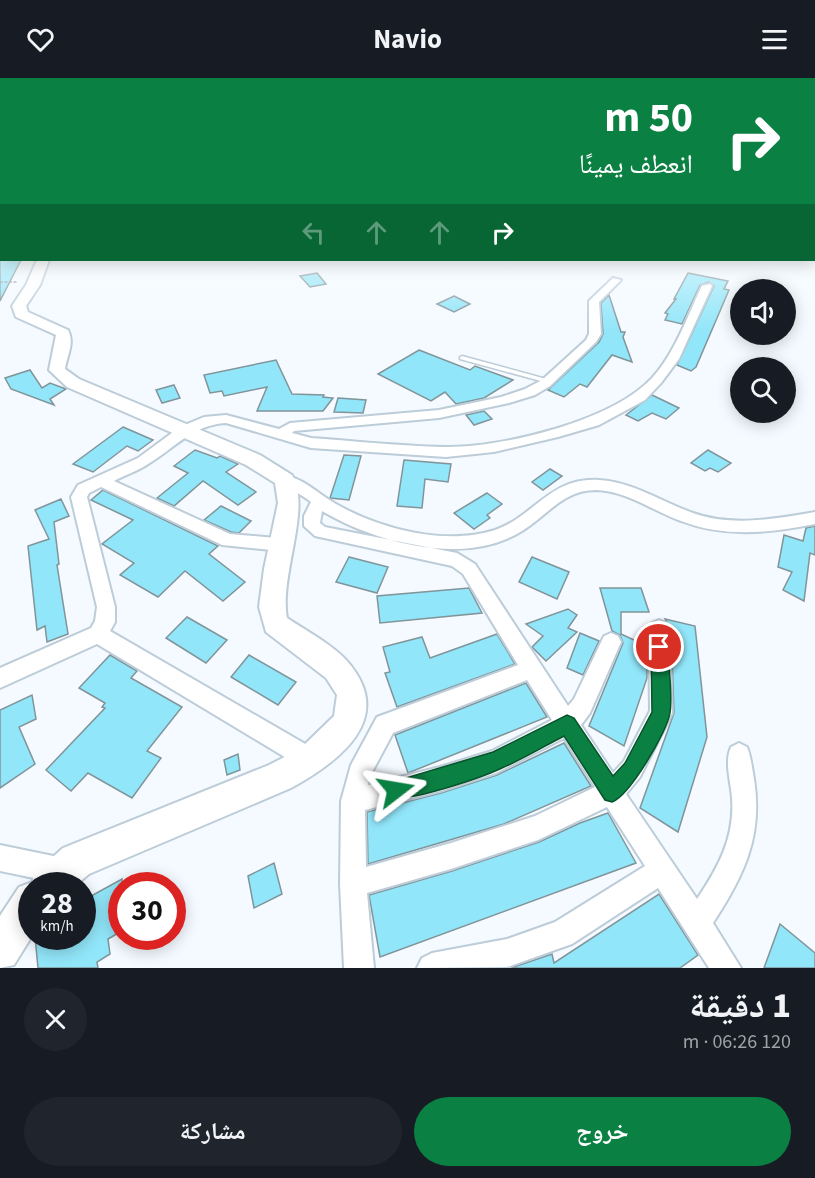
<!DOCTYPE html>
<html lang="ar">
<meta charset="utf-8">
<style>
body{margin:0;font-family:"Source Sans 3","Noto Naskh Arabic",sans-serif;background:#20242c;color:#f1f3f6;direction:rtl;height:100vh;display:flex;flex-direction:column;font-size:22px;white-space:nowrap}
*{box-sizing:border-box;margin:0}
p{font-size:20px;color:#9ea1a6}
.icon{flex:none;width:33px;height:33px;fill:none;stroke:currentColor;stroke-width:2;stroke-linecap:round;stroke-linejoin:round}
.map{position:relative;height:890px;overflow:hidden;direction:ltr}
.drawer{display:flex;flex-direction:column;background:#171b24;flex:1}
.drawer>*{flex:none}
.hud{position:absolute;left:0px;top:0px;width:816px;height:183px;box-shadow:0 3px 15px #0003;direction:rtl;background:#0b8043;color:#fff;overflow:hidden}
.tools{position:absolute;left:730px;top:201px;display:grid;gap:12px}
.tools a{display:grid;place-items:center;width:66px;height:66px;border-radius:50%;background:#171b24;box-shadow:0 3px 15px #0003;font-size:30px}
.speed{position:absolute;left:18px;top:794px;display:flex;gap:12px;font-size:30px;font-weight:700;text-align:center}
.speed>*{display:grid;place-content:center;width:78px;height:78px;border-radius:50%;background:#171b24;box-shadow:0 3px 15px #0003;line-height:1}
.speed small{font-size:15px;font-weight:400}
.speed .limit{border:9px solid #d22;background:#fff;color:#111}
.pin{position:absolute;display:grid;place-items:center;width:51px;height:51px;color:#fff;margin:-26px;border:3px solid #fff;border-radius:50%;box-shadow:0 2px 6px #0007}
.me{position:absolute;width:66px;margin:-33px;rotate:76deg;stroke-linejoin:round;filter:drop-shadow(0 0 4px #0008)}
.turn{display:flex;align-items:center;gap:21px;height:126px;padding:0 24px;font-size:27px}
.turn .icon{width:78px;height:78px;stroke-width:2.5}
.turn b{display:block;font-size:42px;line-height:51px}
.lanes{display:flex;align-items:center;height:57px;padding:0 24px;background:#0003;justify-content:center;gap:30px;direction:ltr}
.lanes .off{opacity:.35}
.round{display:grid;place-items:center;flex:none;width:63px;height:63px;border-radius:32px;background:#20242c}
.overview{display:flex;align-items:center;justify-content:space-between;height:102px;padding:0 24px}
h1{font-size:36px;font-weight:700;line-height:45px}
.primary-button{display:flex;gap:12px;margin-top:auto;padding:12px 24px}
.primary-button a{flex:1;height:69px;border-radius:36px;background:#0b8043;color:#fff;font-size:24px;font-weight:700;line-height:69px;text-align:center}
.primary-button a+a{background:#20242c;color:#f1f3f6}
header{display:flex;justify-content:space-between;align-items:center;height:78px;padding:0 24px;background:#171b24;font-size:27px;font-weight:700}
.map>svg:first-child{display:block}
</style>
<header><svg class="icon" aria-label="menu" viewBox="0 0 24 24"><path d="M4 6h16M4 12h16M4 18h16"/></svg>Navio<svg class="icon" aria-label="heart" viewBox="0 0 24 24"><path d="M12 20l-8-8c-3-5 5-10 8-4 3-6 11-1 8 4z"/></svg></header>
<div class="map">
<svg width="815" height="890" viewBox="0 0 815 890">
<rect width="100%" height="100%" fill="#f4faff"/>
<g fill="#91e6f9" stroke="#819499" stroke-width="1.5">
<path d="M0 182H21L0 223Z"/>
<path d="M317 195 326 206 310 209 300 198Z"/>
<path d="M688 195 728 203 724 211 729 212 696 289 691 293 677 287 714 208 709 204 700 207 682 246 665 242 668 236 665 235 676 221H674Z"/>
<path d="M609 217 621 254H625L623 259 632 284 612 277 587 309 580 306 564 319 548 312 599 264 603 256 601 225Z"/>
<path d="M454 218 470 226 454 234 437 226Z"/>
<path d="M419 272 470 292 475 288 513 302 484 320 456 326 445 314 431 323 378 296Z"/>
<path d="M276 282 292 316 324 317 323 319 333 320 323 333H257L267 309 224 318 222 313 210 315 204 297Z"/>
<path d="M30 292 42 310 50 305 66 311 50 321 54 327 11 311 5 300Z"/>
<path d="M174 307 180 320 162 325 156 312Z"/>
<path d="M652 317 679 330 666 341 652 335 638 343 626 337Z"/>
<path d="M338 320 366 322 363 335 334 334Z"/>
<path d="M484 333 492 341 474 347 466 337Z"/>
<path d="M123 349 153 362 138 373 127 368 93 394 73 386Z"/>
<path d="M195 372 217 380 220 378 238 386 226 394 256 414 238 427 203 403 174 428 157 420 188 395 174 388Z"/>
<path d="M708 372 731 385 718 394 710 390 705 393 691 385Z"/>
<path d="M344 377 361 378 349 422 330 420Z"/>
<path d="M404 382 451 386 448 404 425 401 422 430 397 428Z"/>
<path d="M550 391 562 398 543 412 532 404Z"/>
<path d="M103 412 218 468 209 476 245 504 223 523 185 493 158 519 120 497 134 485 102 466 133 442 91 422Z"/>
<path d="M487 415 502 426 487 437 490 440 474 451 454 435Z"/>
<path d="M61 421 69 438 54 444 59 486 57 487 68 556 47 564 45 548 37 552 28 468 49 461 35 432Z"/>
<path d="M221 428 251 443 239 455 231 454 204 442Z"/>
<path d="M815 448V477L810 475 804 523 783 512 792 494 778 489 784 457 803 463 806 450Z"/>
<path d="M349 479 388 489 377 515 336 504Z"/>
<path d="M532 479 569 494 557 521 519 504Z"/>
<path d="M469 510 482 535 380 545 377 518Z"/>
<path d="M600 510H641L649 534H621V556L647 568V600L624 668 589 648 623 565 620 557 612 553Z"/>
<path d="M568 531 577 537 568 550 577 554 546 583 532 569 543 558 526 546Z"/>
<path d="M187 539 227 562 206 585 166 560Z"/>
<path d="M665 541 695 548 707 659 678 754 640 730 674 635 671 551Z"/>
<path d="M580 555 599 563 583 597 567 590Z"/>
<path d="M497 556 515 586 397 629 385 595 390 594 383 569 422 559 430 580Z"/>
<path d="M110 577 137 593 131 600 182 629 147 673 161 680 132 720 88 695 71 713 46 692 105 630 102 629 105 625 79 610Z"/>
<path d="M249 577 296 604 278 627 231 599Z"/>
<path d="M526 605 547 639 408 695 395 657Z"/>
<path d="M32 617 36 641 19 649 35 686 0 710V632Z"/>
<path d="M564 665 591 708 504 746 368 786 367 734 441 715 497 697Z"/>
<path d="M238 676 240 692 227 697 224 682Z"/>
<path d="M608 735 636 785 380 879 369 817 452 793 539 764 580 745Z"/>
<path d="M274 785 282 816 254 830 248 798Z"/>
<path d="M122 801V853L108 861 110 876 97 884 98 890H38L35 858H82V823Z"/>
<path d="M659 816 698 877 680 890H511L552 876 554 885Z"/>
<path d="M780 846 815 875V890H764Z"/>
</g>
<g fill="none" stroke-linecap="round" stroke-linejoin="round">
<defs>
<path id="lane" d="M462 278 550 302 551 303 548 305 460 281V279Z"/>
<g id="street">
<path d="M613 200 621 202 599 224 601 256 596 264 550 308 535 317 509 325 439 340 294 353 292 355 311 360C355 363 400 368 444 369 502 370 612 343 652 300 675 275 687 239 702 208L710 206 712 208 679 281 661 305 645 322 599 347 558 359 494 374 446 379 311 370 226 345C192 347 175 370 148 386 138 393 125 397 114 403L230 456 287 461 290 466 287 471 281 473 222 467 101 409 89 415 87 419 115 529V544L110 553 319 674 323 682 319 690 311 694 303 690 97 566 0 610V590L91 550 95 543 97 529 71 419 78 407 138 380 180 349 204 339 226 337 279 351 290 345 439 332 501 319 525 311 542 302 586 262 589 256V223Z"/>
<path d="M285 397C306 402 318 416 336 426 380 451 445 468 495 452 535 438 550 399 599 402 633 404 662 424 693 435 732 449 775 441 815 434V446C769 455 725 460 681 443 653 433 627 413 596 412 563 412 548 437 522 453 464 489 377 465 322 433L320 445 325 449 457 475 475 486 568 628 574 621 604 558 611 555 618 558 621 564 590 635 581 647 613 695 624 683 650 633 649 551 652 545 659 542 666 545 669 551 672 635 640 699 626 716 697 821C718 790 735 759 732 720 731 704 724 684 731 669L739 665 747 669C751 679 752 690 754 701 763 758 744 798 713 845L741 890H709L658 810 572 866 507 889 417 890 422 880 432 875 507 861 555 844 645 788 607 729 538 762 451 791 367 815 374 890H344L340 806 341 723 351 687 377 639 518 587 463 496 452 488 315 458 304 448V438L311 424C303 417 281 407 277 402ZM527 602 552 642 492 673 440 689 368 707 370 698 393 655ZM564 660 595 709 535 738 451 765 366 789 365 732 440 713 496 695Z"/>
<path d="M0 767 63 780 72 784 76 793 72 802 63 806 0 793Z"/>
</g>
<path id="secondary" d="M37 182H49L40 207 26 228 28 234 68 252C75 265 67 277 65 291L79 301 260 377 292 397C312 430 279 498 287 540 305 552 333 567 347 583 397 640 340 683 291 710L89 796 76 807H32V858L14 887 0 890V838L19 809 32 804 36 794 63 770 269 687 300 671 334 638 337 617 326 600 266 554 259 529 264 491 278 425 275 405 246 387 67 309 49 292 56 257 16 239 12 228 26 207Z"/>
</defs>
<use href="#lane" stroke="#bcccd8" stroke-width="3"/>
<use href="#street" stroke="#bcccd8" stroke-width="4"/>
<use href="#secondary" stroke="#bcccd8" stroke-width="4"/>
<path stroke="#91979b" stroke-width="1.5" stroke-dasharray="3 1.5" stroke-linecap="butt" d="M0 204H18"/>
<use href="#lane" fill="#fff" fill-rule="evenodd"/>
<use href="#street" fill="#fff" fill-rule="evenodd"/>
<use href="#secondary" fill="#fff" fill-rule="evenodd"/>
</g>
<linearGradient id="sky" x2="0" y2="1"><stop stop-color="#6fb3ce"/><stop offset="0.51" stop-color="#fafdff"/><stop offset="1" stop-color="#fafdff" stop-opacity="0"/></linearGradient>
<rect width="815" height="254" fill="url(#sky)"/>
<path fill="#0b8043" stroke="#07532c" stroke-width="1.5" d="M659 561 665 563 668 569C668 588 673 616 670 635 667 654 630 717 612 724L605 722 564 658C543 669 523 681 502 690 483 699 405 726 389 719L386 712 389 705 493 674 567 637 574 640 613 698 625 685 652 634 651 569 654 563Z"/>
</svg>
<div class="tools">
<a><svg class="icon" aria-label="sound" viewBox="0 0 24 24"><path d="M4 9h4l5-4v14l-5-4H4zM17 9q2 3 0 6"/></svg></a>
<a><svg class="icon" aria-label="search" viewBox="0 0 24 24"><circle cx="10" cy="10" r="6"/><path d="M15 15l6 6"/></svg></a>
</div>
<div class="speed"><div>28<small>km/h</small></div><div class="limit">30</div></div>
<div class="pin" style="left:659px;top:569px;background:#d93025"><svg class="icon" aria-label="arrive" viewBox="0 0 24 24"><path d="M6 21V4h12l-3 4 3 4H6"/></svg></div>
<svg class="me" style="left:396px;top:712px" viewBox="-20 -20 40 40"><path d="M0-17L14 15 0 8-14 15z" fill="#0b8043" stroke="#fff" stroke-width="4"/></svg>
<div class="hud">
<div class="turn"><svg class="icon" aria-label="right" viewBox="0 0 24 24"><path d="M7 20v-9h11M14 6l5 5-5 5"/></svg><div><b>50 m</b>انعطف يمينًا</div></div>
<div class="lanes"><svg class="icon off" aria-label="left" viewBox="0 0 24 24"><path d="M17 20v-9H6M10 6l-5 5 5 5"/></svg><svg class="icon off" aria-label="ahead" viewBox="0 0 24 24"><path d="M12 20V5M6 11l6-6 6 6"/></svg><svg class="icon off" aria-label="ahead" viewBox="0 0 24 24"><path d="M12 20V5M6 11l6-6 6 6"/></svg><svg class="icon" aria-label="right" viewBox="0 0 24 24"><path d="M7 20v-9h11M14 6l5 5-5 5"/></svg></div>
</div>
</div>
<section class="drawer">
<div class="overview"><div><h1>1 دقيقة</h1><p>120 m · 06:26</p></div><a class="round"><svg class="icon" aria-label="close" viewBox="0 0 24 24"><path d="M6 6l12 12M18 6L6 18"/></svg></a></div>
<div class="primary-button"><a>خروج</a><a>مشاركة</a></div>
</section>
